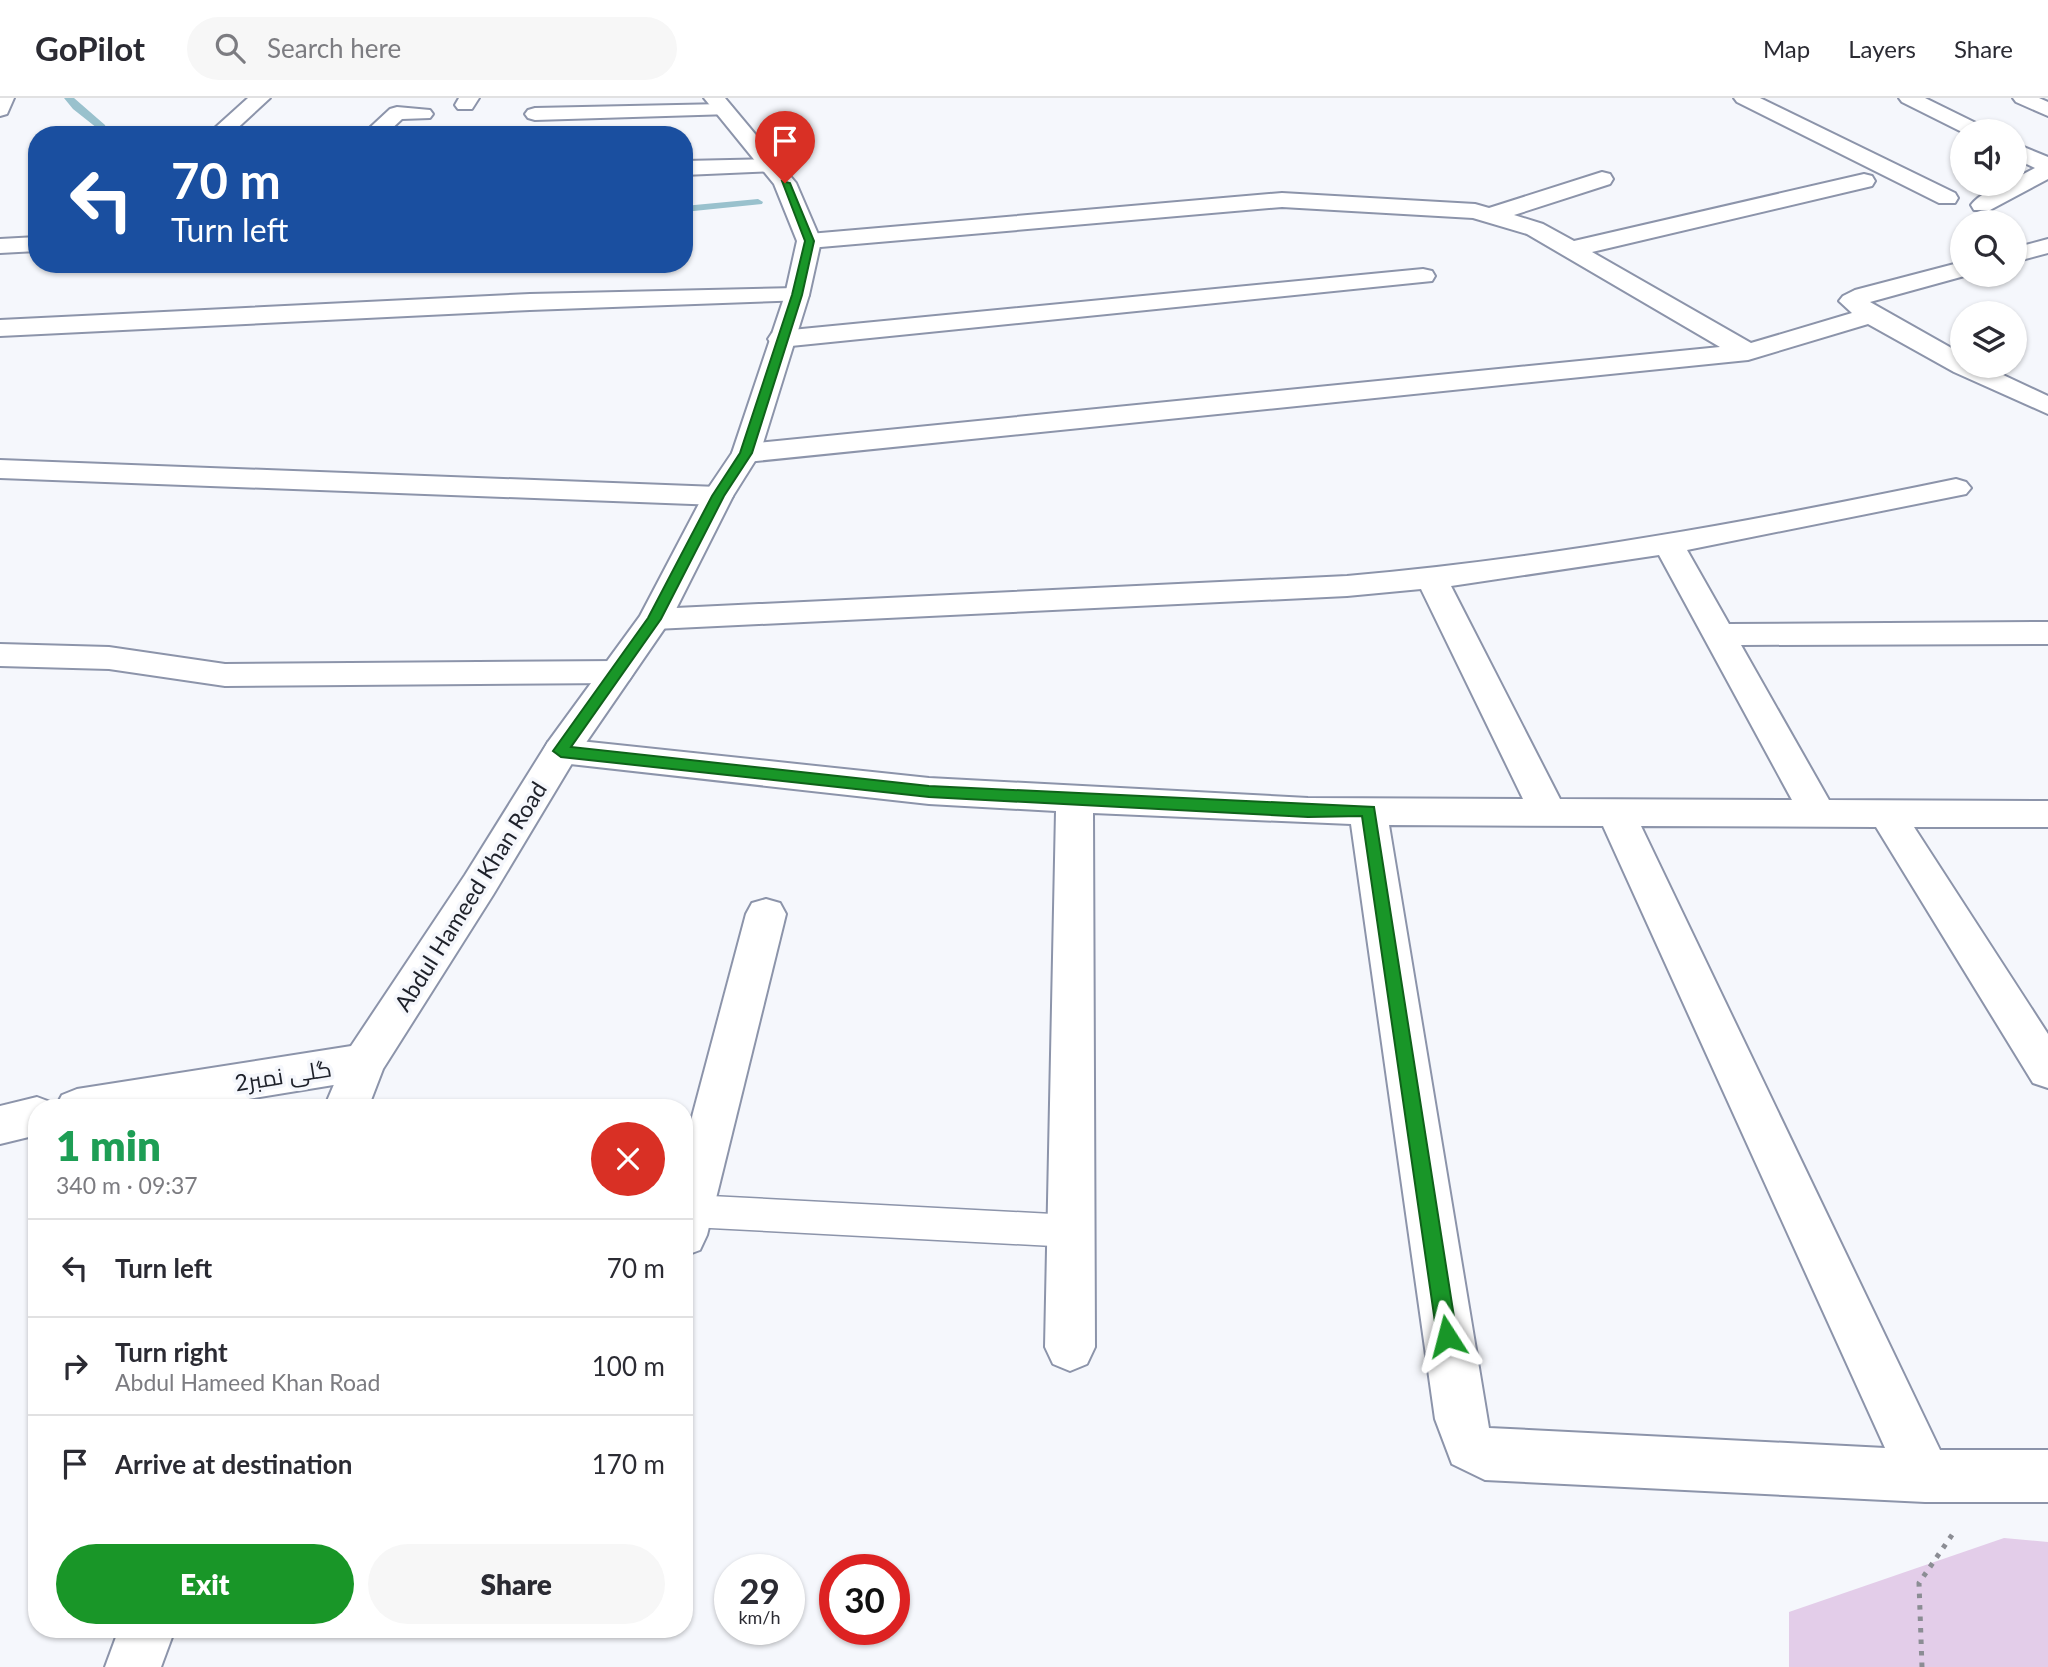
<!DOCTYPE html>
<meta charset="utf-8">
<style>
body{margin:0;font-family:Lato,Cairo,sans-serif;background:#f7f7f7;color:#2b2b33;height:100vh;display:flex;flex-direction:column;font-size:26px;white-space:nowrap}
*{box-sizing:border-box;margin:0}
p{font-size:23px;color:#7c7c81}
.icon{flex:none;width:38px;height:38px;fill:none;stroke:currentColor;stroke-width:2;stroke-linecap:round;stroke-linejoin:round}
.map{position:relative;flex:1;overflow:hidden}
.details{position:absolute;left:28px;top:1001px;width:665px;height:539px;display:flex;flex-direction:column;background:#fff;border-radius:28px;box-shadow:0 2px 5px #0004}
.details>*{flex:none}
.top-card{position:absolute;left:28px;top:28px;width:665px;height:147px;border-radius:28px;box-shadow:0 2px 5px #0004;background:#1a4fa0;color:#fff;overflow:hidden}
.tools{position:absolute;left:1950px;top:21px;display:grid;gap:14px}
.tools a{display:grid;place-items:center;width:77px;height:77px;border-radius:50%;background:#fff;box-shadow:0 2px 5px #0004;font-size:35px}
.speed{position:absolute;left:714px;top:1456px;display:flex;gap:14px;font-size:35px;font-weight:700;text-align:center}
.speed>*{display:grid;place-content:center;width:91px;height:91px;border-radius:50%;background:#fff;box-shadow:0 2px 5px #0004;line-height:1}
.speed small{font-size:18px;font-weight:400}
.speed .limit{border:10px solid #d22;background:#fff;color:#111}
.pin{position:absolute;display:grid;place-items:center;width:60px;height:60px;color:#fff;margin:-72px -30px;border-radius:50% 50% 50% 0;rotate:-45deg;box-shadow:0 0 7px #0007}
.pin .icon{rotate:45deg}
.me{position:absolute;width:77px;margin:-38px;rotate:351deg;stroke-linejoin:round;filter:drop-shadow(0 0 5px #0008)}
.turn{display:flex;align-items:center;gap:24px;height:147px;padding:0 28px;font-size:32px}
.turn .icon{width:91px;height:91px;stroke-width:2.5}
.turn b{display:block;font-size:49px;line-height:60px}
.round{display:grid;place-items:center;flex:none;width:74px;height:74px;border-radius:37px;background:#f7f7f7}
.headline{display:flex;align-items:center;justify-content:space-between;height:119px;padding:0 28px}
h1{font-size:42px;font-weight:800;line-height:52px;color:#1e9e55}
.primary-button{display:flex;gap:14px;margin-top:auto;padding:14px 28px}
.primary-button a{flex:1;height:80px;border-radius:42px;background:#199628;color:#fff;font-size:28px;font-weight:800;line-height:80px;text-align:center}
.primary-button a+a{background:#f7f7f7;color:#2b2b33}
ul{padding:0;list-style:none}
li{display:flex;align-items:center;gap:21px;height:98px;padding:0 28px;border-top:2px solid #e1e1e2}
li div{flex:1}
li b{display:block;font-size:26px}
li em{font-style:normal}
header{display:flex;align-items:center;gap:42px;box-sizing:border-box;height:98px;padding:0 35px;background:#fff;border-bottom:2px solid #e1e1e2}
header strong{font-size:33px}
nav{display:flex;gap:38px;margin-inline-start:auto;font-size:24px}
.search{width:490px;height:63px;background:#f7f7f7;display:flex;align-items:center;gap:18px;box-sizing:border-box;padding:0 24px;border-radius:38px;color:#7c7c81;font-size:26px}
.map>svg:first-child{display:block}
</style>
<header>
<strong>GoPilot</strong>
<div class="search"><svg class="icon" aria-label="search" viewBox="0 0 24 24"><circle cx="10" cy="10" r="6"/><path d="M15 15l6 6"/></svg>Search here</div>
<nav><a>Map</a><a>Layers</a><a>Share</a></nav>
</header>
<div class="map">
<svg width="2048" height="1569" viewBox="0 0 2048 1569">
<rect width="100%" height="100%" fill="#f5f7fc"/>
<path fill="#e3cde9" d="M2004 1440 2048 1444V1569H1789V1514Z"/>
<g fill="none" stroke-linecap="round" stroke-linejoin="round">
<g fill="#99c1cd" fill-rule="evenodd">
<path d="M64 0H74L105 27 108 37H98L97 30 73 11Z"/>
<path d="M758 101 763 104 762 106 684 114V108Z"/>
</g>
<defs>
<path id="service" d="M691 1097 1071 1117 1084 1121 1089 1133 1084 1145 1071 1149 691 1129 684 1127V1099Z"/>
<g id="minor">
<path d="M0 0H14L7 16 0 18Z"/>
<path d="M248 0H270L230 37H207Z"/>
<path d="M459 0H479L472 11H458L455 7Z"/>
<path d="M1734 0H1760L1955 95 1958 100 1955 105H1939L1737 4Z"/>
<path d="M1899 0H1925L1984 29 1988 33 1962 34 1902 4Z"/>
<path d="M2013 0H2039L2048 4V18L2016 4Z"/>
<path d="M724 6 731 8 734 12 731 16 535 22 528 20 525 16 528 12 535 10Z"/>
<path d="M397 9 430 12 433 16 430 20 402 21 385 37H362L390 11Z"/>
<path d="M2014 45 2048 59V81L1990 112H1974L1971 107C1979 96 2001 86 2014 86V81L2035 70 2014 60Z"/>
<path d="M770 61 778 63 781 68 778 73 684 77V63Z"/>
<path d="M1602 74 1610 76 1613 81 1610 86 1514 117 1543 126 1574 143 1864 76 1872 78 1875 83 1872 88 1592 154 1751 245 1852 215 1839 203 1843 198 1855 192 1962 164V177H1968L1870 204 1962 256V268H1984L2048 298V316L1954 274 1868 226 1748 262 746 364 736 361 732 355 736 349 746 346 1720 249 1527 136 1473 120 1282 109 809 150 801 148 797 143 801 138 809 136 1282 95 1475 106 1489 110Z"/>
<path d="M37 139V153L0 155V141Z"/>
<path d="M2048 141V155L2014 164V150Z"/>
<path d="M1423 171 1432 173 1435 178 1432 183 781 249 772 247 768 241 772 235 781 233Z"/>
<path d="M797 190 806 192 809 197 806 202 530 212 0 238V222L530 196Z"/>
<path d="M0 362 718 389 728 392 733 398 728 404 718 407 0 380Z"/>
<path d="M1956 381 1966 384 1971 390 1966 396 1687 452 1729 526 2048 524V546L1741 547 1829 702 2048 703V729H1914L2048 936V990L2033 985 1876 729 1641 728 1940 1352H2048V1404H1925L1485 1382 1452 1366 1435 1321 1351 726 1093 715 1095 1249 1087 1266 1070 1273 1053 1266 1045 1249 1056 713 929 706 561 665 548 662 543 653 548 644 561 641 929 680 1308 700 1523 701 1421 491 1347 498 655 531 644 528 639 521 644 514 655 511 1347 478C1553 460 1754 423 1956 381ZM1659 457 1792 702 1560 701 1451 488ZM1389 727 1603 728 1885 1350 1489 1330Z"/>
<path d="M0 546 109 549 225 566 617 563 629 566 634 574 629 582 617 585 225 588 109 571 0 568Z"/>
<path d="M766 801 780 805 786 816 707 1137 700 1152 684 1158V1049L746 816 752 805Z"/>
<path d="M364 946 379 951 385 964 379 977 364 982 193 1010H55L62 997 77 991Z"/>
<path d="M37 999 53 1005 55 1010H37V1037L0 1046V1008Z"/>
</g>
<g id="secondary">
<path d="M704 0H725L796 85 821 143 809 197 760 355 733 398 671 521 574 662 493 797 383 971 368 1010H324L349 951 465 777 548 644 640 518 703 398 732 355 785 197 797 143 774 86Z"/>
<path d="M119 1531H175L161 1569H105Z"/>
</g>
</defs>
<use href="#service" stroke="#8c94aa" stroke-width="3"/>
<use href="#minor" stroke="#8c94aa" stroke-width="4"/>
<use href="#secondary" stroke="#8c94aa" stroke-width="4"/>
<path stroke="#8b8d94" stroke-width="5" stroke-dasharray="4.5 7" stroke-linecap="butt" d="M1922 1569 1919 1485 1954 1434"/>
<use href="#service" fill="#fff" fill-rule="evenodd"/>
<use href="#minor" fill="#fff" fill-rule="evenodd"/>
<use href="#secondary" fill="#fff" fill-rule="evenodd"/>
</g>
<path fill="#199628" stroke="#10621a" stroke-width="2" d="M782 83 790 85 814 143 802 197 752 355 724 398 661 521 571 649 929 688 1374 709 1457 1238 1454 1245 1447 1247 1440 1245 1437 1238 1362 718 1308 719 929 699 561 659 553 653 648 520 712 398 740 355 792 197 805 143Z"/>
<g text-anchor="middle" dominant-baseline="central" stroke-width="7" stroke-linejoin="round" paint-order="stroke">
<g font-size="23" fill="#1e212a" stroke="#f5f7fc">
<text transform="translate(470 798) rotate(-58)">Abdul Hameed Khan Road</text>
<text transform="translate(283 977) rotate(-9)">گلی نمبر2</text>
</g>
</g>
</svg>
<div class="tools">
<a><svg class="icon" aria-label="sound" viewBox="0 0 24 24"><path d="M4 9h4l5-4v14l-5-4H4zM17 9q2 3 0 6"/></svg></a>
<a><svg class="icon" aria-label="search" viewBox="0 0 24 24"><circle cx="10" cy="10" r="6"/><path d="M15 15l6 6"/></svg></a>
<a><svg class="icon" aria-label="layers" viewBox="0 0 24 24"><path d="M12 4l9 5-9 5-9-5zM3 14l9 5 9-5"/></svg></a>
</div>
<div class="speed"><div>29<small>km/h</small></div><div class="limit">30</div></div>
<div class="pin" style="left:785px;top:85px;background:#d93025"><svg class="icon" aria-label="arrive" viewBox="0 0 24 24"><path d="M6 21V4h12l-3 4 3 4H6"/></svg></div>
<svg class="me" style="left:1447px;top:1238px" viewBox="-20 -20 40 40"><path d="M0-17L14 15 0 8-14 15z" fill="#199628" stroke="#fff" stroke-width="4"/></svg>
<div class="top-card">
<div class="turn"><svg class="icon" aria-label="left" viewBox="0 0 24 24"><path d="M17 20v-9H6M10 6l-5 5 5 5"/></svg><div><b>70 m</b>Turn left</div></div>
</div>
<section class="details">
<div class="headline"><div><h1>1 min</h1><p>340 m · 09:37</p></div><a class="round" style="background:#d93025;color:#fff"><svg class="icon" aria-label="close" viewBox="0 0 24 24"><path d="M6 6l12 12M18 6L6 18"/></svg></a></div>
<ul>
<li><svg class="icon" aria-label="left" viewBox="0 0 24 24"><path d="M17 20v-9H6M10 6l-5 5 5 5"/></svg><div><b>Turn left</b></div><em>70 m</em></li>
<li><svg class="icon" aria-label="right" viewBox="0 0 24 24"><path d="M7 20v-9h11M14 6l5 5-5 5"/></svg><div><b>Turn right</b><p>Abdul Hameed Khan Road</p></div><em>100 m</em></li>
<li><svg class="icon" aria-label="arrive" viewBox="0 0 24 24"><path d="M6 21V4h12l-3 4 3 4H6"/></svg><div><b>Arrive at destination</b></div><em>170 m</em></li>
</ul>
<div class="primary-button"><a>Exit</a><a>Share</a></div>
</section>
</div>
